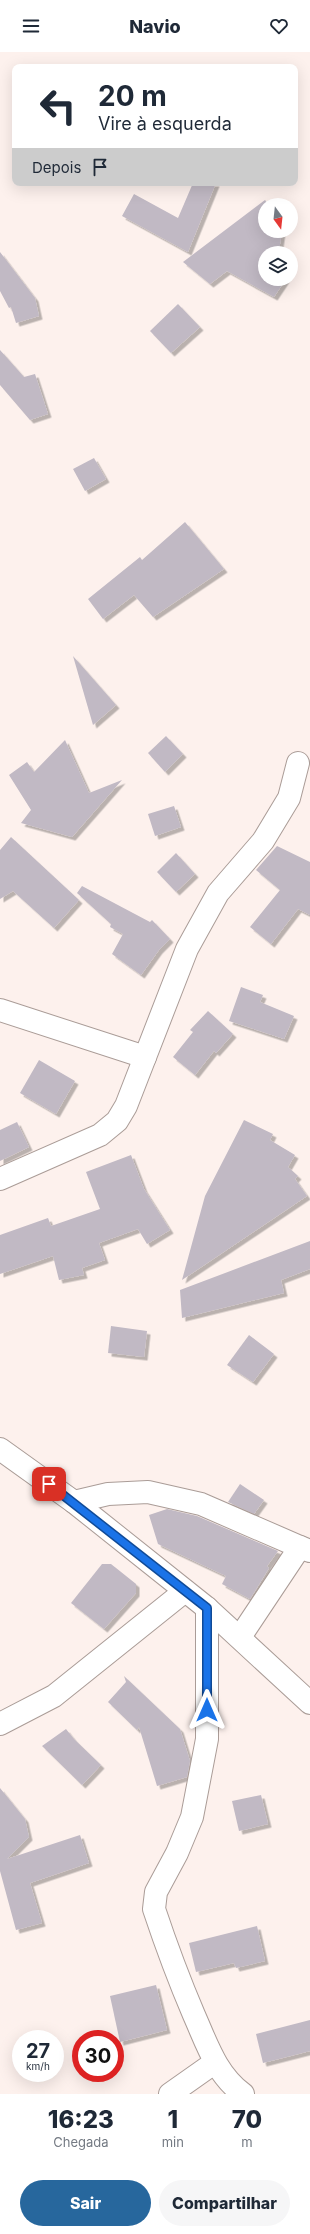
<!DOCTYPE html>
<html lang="pt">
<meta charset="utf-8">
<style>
body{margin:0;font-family:Inter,sans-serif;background:#f6f6f7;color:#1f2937;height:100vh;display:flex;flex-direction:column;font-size:15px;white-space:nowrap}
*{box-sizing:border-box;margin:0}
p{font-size:13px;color:#747a83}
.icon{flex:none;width:22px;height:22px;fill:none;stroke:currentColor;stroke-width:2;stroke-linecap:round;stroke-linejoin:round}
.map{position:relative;height:2042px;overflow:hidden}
.sheet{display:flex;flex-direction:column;background:#fff;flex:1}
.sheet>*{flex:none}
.banner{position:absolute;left:12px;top:12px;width:286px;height:122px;border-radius:8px;box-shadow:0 4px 16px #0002;background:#fff;color:#1f2937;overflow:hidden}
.needle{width:26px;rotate:165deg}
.tools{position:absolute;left:258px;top:146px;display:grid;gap:8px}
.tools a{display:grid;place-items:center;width:40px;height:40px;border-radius:50%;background:#fff;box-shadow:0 4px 16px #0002;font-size:20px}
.speed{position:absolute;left:12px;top:1978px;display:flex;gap:8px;font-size:20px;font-weight:700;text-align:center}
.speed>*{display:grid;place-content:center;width:52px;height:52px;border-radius:50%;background:#fff;box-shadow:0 4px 16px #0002;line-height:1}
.speed small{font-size:10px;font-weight:400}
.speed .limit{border:6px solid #d22;background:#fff;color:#111}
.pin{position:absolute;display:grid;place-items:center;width:34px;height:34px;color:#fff;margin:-17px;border-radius:8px;box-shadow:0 2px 6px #0006}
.me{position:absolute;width:44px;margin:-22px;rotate:0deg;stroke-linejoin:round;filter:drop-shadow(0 0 3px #0008)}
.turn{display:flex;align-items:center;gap:14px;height:84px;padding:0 20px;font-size:18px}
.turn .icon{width:52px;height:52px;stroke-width:2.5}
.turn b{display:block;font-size:28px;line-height:34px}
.then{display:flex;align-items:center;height:38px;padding:0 20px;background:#0003;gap:8px;font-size:15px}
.eta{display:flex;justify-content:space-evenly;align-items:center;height:68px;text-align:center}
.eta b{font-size:24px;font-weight:800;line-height:28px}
.button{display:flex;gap:8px;margin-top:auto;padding:8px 20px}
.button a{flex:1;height:46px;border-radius:24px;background:#27679d;color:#fff;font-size:16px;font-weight:800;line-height:46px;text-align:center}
.button a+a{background:#f6f6f7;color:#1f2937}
header{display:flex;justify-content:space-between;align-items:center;height:52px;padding:0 20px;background:#fff;font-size:18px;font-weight:800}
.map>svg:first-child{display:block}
</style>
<header><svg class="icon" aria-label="menu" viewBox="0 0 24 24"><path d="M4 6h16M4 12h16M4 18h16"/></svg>Navio<svg class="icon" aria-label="heart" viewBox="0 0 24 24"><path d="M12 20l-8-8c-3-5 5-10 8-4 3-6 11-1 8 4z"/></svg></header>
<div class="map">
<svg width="310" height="2042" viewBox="0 0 310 2042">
<defs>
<filter id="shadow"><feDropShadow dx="3.5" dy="3.5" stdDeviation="0" flood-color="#0004"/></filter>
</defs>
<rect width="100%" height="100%" fill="#fdf1ed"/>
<g fill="#c1b9c4" filter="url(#shadow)">
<path d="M193 131H216L188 200 122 164 134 142 178 166Z"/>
<path d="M265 148 269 153H265V179H282L279 199 282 201H265V227H286L274 245 227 219 210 232 183 210Z"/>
<path d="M0 200 35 246 39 264 16 271 11 255 9 256 0 239Z"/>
<path d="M178 252 200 275 171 301 150 279Z"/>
<path d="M0 298 24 325 35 322 48 362 30 368 0 333Z"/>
<path d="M94 406 106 427 85 439 73 417Z"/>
<path d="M185 470 224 517 153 565 134 543 103 567 88 547 140 505 142 508Z"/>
<path d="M73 604 116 653 93 673Z"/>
<path d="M166 684 183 702 165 720 148 701Z"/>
<path d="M65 688 89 741 122 728 72 785 21 771 31 758 9 723 27 710 34 720Z"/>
<path d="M174 754 181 775 155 784 148 762Z"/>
<path d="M11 785 79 848 54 876 13 839 0 847V798Z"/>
<path d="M277 794 310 810V863L298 857 271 892 250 875 280 838 256 818Z"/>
<path d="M176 801 195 822 176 840 157 820Z"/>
<path d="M82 834 150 870 152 868 170 887 159 898 141 923 112 902 123 882 110 875 111 872 77 841Z"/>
<path d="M241 935 263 943 260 950 294 964 284 987 229 969Z"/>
<path d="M208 959 233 982 216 1001 214 999 195 1023 173 1005 193 980 190 978Z"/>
<path d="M39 1008 75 1029 56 1062 20 1041Z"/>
<path d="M244 1068 273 1082 270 1088 295 1103 288 1115 298 1124 295 1127 307 1144 182 1228 205 1144Z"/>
<path d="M17 1070 29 1095 0 1109V1078Z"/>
<path d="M131 1103 144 1137 170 1178 147 1192 138 1177 99 1191 105 1208 82 1216 84 1223 59 1228 53 1204 0 1222V1183L48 1166 51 1174 100 1157 86 1120Z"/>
<path d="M310 1189V1217L281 1228 284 1241 182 1266 180 1238Z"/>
<path d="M111 1274 147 1279 144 1305 108 1301Z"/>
<path d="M249 1283 274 1302 253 1330 227 1313Z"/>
<path d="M240 1432 264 1448 254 1462 228 1450Z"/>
<path d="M167 1457 197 1464 278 1499 267 1514 269 1516 250 1547 222 1532 226 1524 158 1492 149 1463Z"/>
<path d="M102 1512H111L136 1532V1541L104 1577 71 1551Z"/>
<path d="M124 1624 180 1677 190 1709 187 1725 157 1734 139 1675 137 1678 108 1650 126 1630Z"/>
<path d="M66 1677 74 1687 101 1713 82 1733 42 1694Z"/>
<path d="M0 1736 25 1767 29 1785 7 1807 80 1783 89 1811 30 1831 42 1871 16 1878 0 1819Z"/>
<path d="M261 1743 268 1772 239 1779 232 1749Z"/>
<path d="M257 1874 265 1909 236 1916 234 1911 196 1920 189 1891Z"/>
<path d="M156 1933 167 1978 120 1990 110 1944Z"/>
<path d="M310 1968V1999L263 2011 256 1982Z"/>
</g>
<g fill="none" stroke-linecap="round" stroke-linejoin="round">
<defs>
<g id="street">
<path d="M0 958 145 1005"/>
<path d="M0 1127 100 1083 117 1069 126 1054 187 897 218 841 263 789 289 746 298 711"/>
<path d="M74 1450 108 1442 148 1440 201 1452 300 1495"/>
<path d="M207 1556V1687L192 1765 177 1801 156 1840 154 1857C166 1893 179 1928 194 1963 207 1992 216 2022 243 2042"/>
<path d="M240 1585 300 1495 310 1499"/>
<path d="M0 1672 54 1644 185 1539"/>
<path d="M170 2042 214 2011"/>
</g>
<path id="secondary" d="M0 1397 74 1450 207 1556 310 1651"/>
</defs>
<use href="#street" stroke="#aa9c97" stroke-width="24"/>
<use href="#secondary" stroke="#aa9c97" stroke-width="24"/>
<use href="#street" stroke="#fff" stroke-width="22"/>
<use href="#secondary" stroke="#fff" stroke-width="22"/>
</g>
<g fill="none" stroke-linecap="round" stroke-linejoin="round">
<defs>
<path id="route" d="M49 1432 207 1556V1658"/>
</defs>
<use href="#route" stroke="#114b97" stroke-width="10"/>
<use href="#route" stroke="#1a73e8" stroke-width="7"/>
</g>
</svg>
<div class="tools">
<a><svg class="needle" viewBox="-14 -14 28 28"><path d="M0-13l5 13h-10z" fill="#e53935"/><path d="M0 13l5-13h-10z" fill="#747a83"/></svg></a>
<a><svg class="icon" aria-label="layers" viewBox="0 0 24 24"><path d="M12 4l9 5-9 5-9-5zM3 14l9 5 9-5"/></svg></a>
</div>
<div class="speed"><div>27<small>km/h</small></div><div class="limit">30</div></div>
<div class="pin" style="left:49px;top:1432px;background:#d93025"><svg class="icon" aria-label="arrive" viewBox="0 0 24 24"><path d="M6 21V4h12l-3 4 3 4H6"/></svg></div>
<svg class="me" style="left:207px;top:1658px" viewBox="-20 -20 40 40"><path d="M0-17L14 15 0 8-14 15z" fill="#1a73e8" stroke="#fff" stroke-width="4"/></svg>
<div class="banner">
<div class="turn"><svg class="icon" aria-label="left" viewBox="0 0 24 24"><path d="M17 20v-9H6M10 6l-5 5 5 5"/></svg><div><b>20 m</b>Vire à esquerda</div></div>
<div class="then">Depois<svg class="icon" aria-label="arrive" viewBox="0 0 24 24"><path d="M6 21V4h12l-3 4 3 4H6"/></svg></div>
</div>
</div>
<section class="sheet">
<div class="eta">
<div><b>16:23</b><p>Chegada</p></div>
<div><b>1</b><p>min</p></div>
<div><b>70</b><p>m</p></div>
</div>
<div class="button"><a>Sair</a><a>Compartilhar</a></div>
</section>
